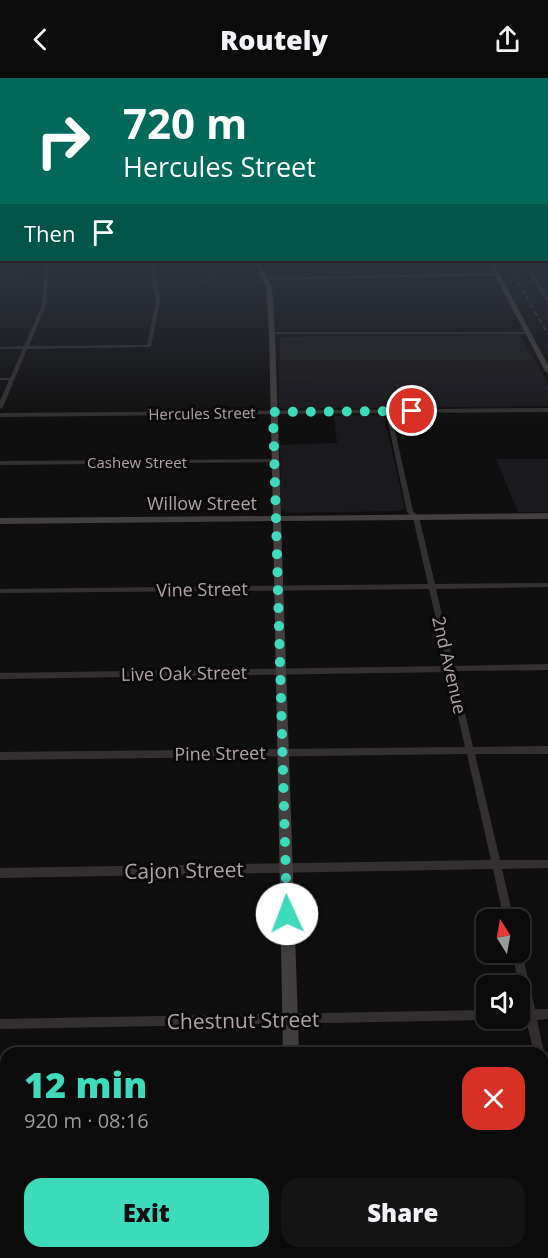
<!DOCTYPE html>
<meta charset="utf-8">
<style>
body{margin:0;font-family:"Open Sans",sans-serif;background:#151414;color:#f1f3f6;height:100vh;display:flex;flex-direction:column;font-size:22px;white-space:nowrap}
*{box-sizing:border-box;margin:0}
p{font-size:20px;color:#9a9b9d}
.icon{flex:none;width:33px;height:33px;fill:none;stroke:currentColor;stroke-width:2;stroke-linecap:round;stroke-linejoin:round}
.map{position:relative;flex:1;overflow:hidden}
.drawer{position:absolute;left:0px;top:969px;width:549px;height:212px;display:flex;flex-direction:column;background:#0c0b0b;border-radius:18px 18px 0 0;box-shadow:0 6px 24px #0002,0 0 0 2px #2c2b2c}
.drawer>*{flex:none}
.hud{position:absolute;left:0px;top:0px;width:549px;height:183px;box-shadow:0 6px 24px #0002,0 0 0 2px #2c2b2c;background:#00695c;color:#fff;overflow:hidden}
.needle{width:39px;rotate:349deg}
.fabs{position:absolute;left:476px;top:831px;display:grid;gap:12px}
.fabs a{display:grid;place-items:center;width:54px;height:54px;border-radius:12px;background:#0c0b0b;box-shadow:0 6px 24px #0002,0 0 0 2px #2c2b2c;font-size:30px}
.pin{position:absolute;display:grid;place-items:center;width:51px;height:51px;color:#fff;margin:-26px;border:3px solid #fff;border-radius:50%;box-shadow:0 2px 6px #0007}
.me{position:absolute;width:66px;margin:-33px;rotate:358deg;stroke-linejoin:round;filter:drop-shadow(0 0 4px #0008)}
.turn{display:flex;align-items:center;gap:21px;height:126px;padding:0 24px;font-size:27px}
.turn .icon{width:78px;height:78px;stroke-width:2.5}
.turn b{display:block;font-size:42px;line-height:51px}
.then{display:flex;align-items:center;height:57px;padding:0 24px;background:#0003;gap:12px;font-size:22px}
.round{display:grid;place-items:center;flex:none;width:63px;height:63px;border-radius:18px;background:#151414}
.summary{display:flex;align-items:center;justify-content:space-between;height:102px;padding:0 24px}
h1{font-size:36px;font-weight:800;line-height:45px;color:#3ddabb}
.button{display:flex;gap:12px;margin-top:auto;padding:12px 24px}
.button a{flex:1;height:69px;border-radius:18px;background:#3ddabb;color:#111;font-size:24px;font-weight:800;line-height:69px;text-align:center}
.button a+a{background:#151414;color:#f1f3f6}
header{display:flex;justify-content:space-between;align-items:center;height:78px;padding:0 24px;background:#0c0b0b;font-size:27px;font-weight:800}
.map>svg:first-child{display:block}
</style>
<header><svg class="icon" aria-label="back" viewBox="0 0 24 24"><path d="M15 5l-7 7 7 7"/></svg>Routely<svg class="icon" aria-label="share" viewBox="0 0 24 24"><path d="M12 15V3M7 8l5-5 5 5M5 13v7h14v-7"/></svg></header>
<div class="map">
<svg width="548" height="1180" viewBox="0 0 548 1180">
<rect width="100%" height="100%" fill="#100f0f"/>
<path fill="#1d1b1b" d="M520 257 544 299 279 301 280 259Z"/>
<g fill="#1a191d">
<path d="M264 182H501L508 194 333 196 330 182Z"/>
<path d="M544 299 548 308V328L283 331 278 328 279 301Z"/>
<path d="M384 337 405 430 399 433 286 435 281 431 280 367 337 365 334 338Z"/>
<path d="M496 381H548V434H518Z"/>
</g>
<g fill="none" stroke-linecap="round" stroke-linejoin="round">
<path stroke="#32272c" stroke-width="1.5" d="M204 207C214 188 237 189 255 182"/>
<g fill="#343031" fill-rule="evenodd">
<path d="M45 182H49L46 227 29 268 147 267 156 223 149 182H153L160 223 151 268 149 269 27 271 3 329 0 331V323L9 302H0V300H10L23 271H0V269L24 268 42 227Z"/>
<path d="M521 182H525L548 219V223L546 222Z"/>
<path d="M496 195 498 196 497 197 265 202 263 201 265 200Z"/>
<path d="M270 254H528L530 255 528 256H272L270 255Z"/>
<path d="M548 330V334L391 335 413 433 419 439 435 506 548 505V509L436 511 454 588 548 586V592L455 593 473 669 548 668V676H475L500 782H548V790L502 791 514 842H504L493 791 0 800V790L491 782 467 676 0 682V674L465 669 448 594 0 601V595L447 588 429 511 0 515V511L428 506 413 440 407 434 386 335 0 339V335Z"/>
<path d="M274 381 277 383 276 384 0 387V383Z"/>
<path d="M519 870 522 874 535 931H548V941L537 942 544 975 543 979V975H534L526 942H519L515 940H519V932H524L512 874H519Z"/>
<path d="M486 932V940H490L486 942 0 951V941Z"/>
<path d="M543 990 547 992 548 995V1025L544 1023 543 1021Z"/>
<rect x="543" y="1133" width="5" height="12"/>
<rect x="0" y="1141" width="6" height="12"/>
</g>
<g fill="#443f3f" fill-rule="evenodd">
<path d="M253 182H257L272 209 275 255 281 438 548 435V441L281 443 299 975H283L273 443 0 446V440L273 438 269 255 266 209Z"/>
<path d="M487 182H492L548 287V295L545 293Z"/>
<rect x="290" y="1174" width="18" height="6"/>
</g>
<path stroke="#494444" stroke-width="1.5" stroke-dasharray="4.5 4" stroke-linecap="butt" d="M505 182 548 256"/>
</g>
<linearGradient id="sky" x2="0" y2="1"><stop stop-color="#090808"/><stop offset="0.52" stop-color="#313742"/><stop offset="1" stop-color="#313742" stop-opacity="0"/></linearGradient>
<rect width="548" height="346" fill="url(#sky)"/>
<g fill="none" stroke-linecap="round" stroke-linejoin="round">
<path stroke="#3ddabb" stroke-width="10" stroke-dasharray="0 18" d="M287 836 273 334 412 333"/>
</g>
<g text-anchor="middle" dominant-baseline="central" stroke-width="6" stroke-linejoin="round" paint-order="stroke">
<g font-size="15" fill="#afa2a4" stroke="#0b0a0a">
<text transform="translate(202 335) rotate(-1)">Hercules Street</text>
<text x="137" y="384">Cashew Street</text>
</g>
<g font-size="18" fill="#afa2a4" stroke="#0b0a0a">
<text x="202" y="425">Willow Street</text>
<text transform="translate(202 511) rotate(-1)">Vine Street</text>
<text transform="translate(450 587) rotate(77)">2nd Avenue</text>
<text transform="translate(184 595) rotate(-1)">Live Oak Street</text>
<text transform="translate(220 675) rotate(-1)">Pine Street</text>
</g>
<g font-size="21" fill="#afa2a4" stroke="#0b0a0a">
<text transform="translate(184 792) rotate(-1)">Cajon Street</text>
<text transform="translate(243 942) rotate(-1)">Chestnut Street</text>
</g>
</g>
</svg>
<div class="fabs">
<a><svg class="needle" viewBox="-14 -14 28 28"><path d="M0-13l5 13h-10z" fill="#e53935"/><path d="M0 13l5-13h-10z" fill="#9a9b9d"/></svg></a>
<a><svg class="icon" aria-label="sound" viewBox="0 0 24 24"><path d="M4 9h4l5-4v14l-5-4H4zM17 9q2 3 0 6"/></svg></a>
</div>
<div class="pin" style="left:412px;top:333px;background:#d93025"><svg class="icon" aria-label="arrive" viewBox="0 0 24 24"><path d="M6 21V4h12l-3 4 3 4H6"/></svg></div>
<svg class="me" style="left:287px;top:836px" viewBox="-20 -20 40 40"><circle r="19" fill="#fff"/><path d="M0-13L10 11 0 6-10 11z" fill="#3ddabb"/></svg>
<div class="hud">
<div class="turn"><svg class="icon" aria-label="right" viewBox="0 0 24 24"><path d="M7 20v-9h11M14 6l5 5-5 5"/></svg><div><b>720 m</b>Hercules Street</div></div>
<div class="then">Then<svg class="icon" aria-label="arrive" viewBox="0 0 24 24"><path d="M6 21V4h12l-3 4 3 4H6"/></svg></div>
</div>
<section class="drawer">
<div class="summary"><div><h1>12 min</h1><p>920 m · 08:16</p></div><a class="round" style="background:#d93025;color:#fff"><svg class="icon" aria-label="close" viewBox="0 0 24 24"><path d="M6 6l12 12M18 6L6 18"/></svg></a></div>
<div class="button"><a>Exit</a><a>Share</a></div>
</section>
</div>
